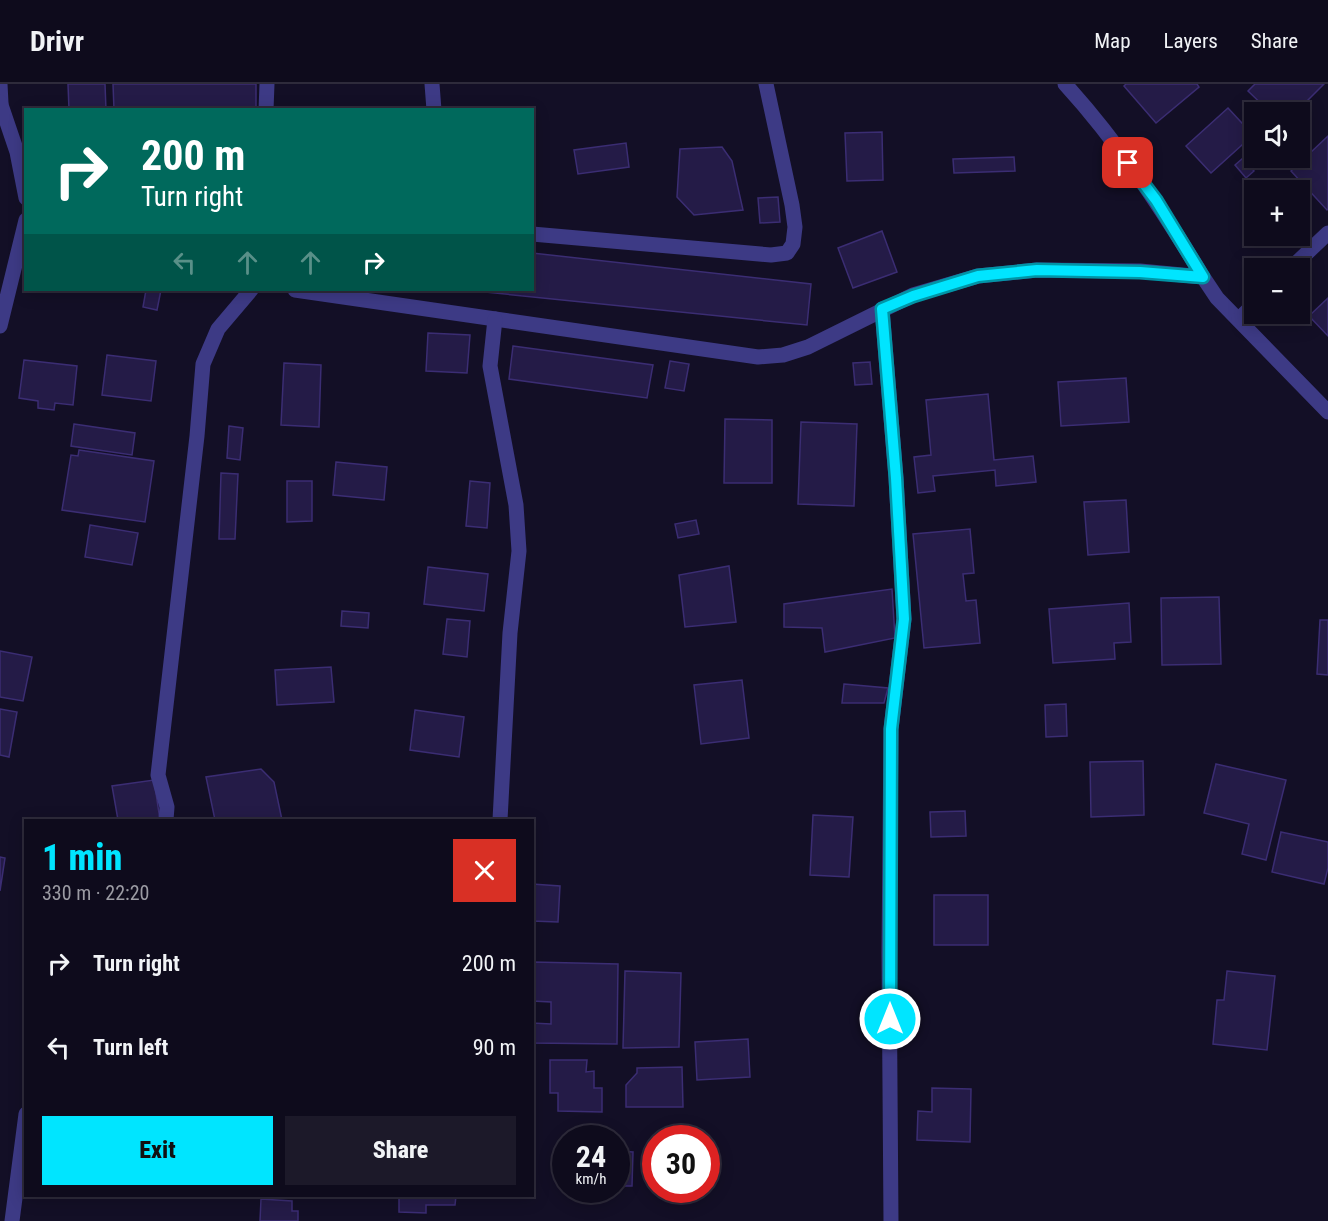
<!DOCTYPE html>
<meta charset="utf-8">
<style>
body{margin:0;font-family:"Roboto Condensed",sans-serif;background:#1c1929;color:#f1f3f6;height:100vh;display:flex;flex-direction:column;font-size:22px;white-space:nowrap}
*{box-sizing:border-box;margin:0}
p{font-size:20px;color:#9b9ba3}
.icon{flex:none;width:33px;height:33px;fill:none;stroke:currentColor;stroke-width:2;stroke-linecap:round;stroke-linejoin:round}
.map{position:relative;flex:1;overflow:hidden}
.side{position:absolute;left:24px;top:735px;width:510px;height:378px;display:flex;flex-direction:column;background:#0e0b1c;border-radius:0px;box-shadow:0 3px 15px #0003,0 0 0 2px #2e2b3b}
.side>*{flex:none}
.top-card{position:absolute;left:24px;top:24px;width:510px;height:183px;border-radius:0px;box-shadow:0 3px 15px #0003,0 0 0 2px #2e2b3b;background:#00695c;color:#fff;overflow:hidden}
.fabs{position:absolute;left:1244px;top:18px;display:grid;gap:12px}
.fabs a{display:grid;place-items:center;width:66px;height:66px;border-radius:0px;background:#0e0b1c;box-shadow:0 3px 15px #0003,0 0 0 2px #2e2b3b;font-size:30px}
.speed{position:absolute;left:552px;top:1041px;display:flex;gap:12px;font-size:30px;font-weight:700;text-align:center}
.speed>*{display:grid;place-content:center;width:78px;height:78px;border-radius:50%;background:#0e0b1c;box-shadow:0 3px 15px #0003,0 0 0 2px #2e2b3b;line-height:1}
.speed small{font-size:15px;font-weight:400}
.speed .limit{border:9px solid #d22;background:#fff;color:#111}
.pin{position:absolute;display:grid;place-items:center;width:51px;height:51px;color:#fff;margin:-26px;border-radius:12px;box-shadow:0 3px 9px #0006}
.me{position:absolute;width:66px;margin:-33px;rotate:0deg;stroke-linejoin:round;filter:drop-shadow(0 0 4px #0008)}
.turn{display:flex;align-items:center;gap:21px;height:126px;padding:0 18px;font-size:27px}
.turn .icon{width:78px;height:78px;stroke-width:2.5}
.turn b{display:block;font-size:42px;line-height:51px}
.lanes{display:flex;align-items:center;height:57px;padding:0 18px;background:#0003;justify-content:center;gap:30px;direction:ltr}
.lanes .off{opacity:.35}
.round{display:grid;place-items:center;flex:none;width:63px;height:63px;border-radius:0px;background:#1c1929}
.summary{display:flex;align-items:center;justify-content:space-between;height:102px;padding:0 18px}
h1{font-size:36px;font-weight:800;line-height:45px;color:#00e5ff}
.primary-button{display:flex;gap:12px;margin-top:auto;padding:12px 18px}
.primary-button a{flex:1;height:69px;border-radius:0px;background:#00e5ff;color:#111;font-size:24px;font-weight:800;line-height:69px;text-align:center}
.primary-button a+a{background:#1c1929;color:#f1f3f6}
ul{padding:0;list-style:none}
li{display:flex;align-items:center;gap:18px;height:84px;padding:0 18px}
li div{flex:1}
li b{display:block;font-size:22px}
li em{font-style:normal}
header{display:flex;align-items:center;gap:36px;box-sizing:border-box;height:84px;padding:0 30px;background:#0e0b1c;border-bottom:2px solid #2e2b3b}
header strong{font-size:28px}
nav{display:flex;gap:33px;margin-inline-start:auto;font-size:21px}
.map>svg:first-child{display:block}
</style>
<header>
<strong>Drivr</strong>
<nav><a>Map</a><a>Layers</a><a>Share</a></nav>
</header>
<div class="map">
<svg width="1328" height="1137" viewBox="0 0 1328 1137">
<rect width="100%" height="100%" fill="#130f26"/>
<g fill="#241b47" stroke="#3b2d73" stroke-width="1.5">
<path d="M68 0H105L106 26H69Z"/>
<path d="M113 0H256V26H114Z"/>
<path d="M1126 0H1197L1199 3 1156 39 1124 2Z"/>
<path d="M1255 0H1324L1296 28H1270L1248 7Z"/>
<path d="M1228 24 1253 51 1211 89 1186 62Z"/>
<path d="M882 48 883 96 847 97 845 49Z"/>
<path d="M1328 52V125L1327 126 1291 87Z"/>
<path d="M626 59 629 83 578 90 574 66Z"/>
<path d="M722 63 732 77 743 126 694 131 677 113 680 65Z"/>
<path d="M1014 73 1015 87 954 89 953 75Z"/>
<path d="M1243 74 1254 87 1246 94 1235 81Z"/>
<path d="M778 113 780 138 760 139 758 114Z"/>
<path d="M882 147 897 188 853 204 838 164Z"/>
<path d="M532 169 811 200 807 241 465 206H532Z"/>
<path d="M146 206H161L157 226 143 223Z"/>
<path d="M1328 214V252L1309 232Z"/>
<path d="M428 249 470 251 467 289 426 287Z"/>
<path d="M513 262 653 281 647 314 509 295Z"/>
<path d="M107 271 156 277 151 317 102 311Z"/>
<path d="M24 276 77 282 73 321 55 319 54 326 38 324V317L19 314Z"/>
<path d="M670 277 689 280 684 307 665 304Z"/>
<path d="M870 278 872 300 855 301 853 279Z"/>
<path d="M284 279 321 281 319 343 281 341Z"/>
<path d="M1126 294 1129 338 1061 342 1058 298Z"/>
<path d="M988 310 994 376 1033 372 1036 398 996 402 995 386 933 392 935 407 918 409 914 373 931 371 926 316Z"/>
<path d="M725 335 772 336V399H724Z"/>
<path d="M801 338 857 340 854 422 798 420Z"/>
<path d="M74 340 135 349 132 371 71 362Z"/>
<path d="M229 342 243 344 240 376 227 374Z"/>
<path d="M79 366 154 377 145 438 62 426 71 371 78 372Z"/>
<path d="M336 378 387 383 384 416 333 411Z"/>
<path d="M221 389 238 390 235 455H219Z"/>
<path d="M287 397H312V437L287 438Z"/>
<path d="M470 397 490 399 487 444 466 442Z"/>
<path d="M1126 416 1129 468 1088 471 1084 418Z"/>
<path d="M696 436 699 450 678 454 675 440Z"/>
<path d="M90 441 138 449 132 481 85 473Z"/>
<path d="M970 445 974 489 963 490 966 517 976 516 980 559 924 564 913 450Z"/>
<path d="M729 482 736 538 685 543 679 491Z"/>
<path d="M428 483 488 490 484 527 424 520Z"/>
<path d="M892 505 895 554 825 568 822 544 784 543V520Z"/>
<path d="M1219 513 1221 580 1162 581 1161 514Z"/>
<path d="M1129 519 1131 558 1114 559 1115 575 1053 579 1049 525Z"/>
<path d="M342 527 369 529 368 544 341 542Z"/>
<path d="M447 535 470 537 467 573 443 570Z"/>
<path d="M1320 536H1328V591L1317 590Z"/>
<path d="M0 567 32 573 23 617 0 613Z"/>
<path d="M331 583 334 618 277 621 275 586Z"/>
<path d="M742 596 749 654 701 660 694 601Z"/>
<path d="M844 600 888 604 884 619H842Z"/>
<path d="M1066 620 1067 652 1046 653 1045 621Z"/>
<path d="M0 625 17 628 9 673 0 671Z"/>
<path d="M415 626 464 633 459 673 410 666Z"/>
<path d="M1143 677 1144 731 1091 733 1090 678Z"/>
<path d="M1216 680 1286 696 1266 776 1242 770 1249 740 1204 729Z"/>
<path d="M261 685 274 698 282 736H215L206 693Z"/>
<path d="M154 696 160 736H118L112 702Z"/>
<path d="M965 727 966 752 931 753 930 728Z"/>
<path d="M813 731 853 733 849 793 810 791Z"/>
<path d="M1281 748 1328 758V784L1324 800 1272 788Z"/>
<path d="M0 773 5 774 0 807Z"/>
<path d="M532 800 560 802 558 838 532 837Z"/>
<rect x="934" y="811" width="54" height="50"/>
<path d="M533 878 618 880 617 960 532 959V939L551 940V918L532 917Z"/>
<path d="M625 887 681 889 679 963 623 964Z"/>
<path d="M1227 887 1275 892 1267 966 1213 960 1217 916H1224Z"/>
<path d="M748 955 750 993 697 996 695 958Z"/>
<path d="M550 976H587L586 988 594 987V1004H602V1028L558 1027V1009H550Z"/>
<path d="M682 983 683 1023H626V1001L637 989V984Z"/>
<path d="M932 1004 971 1005 970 1058 917 1056 918 1027 932 1028Z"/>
<path d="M616 1067 633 1068 632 1102H616Z"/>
<path d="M399 1112H456L455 1121H426V1129L399 1128Z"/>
<path d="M261 1115 292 1117V1127H298V1137H260Z"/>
</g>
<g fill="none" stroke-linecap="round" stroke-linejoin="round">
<g stroke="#3d3a85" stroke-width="15">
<path d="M0 0 1 19"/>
<path d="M432 0 434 26"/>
<path d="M1065 0C1118 58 1162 125 1203 193"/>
<path d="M0 18 17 68 26 114"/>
<path d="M266 26 267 0"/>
<path d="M532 150 771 171 787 169 793 160 795 143 792 121 766 0"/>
<path d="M1291 184 1328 149"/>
<path d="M295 206 758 273 783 271 808 263 913 211 978 192 1037 186 1140 187 1203 193 1217 214 1328 328"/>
<path d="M882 225 896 394 904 535 891 645 889 868 891 1137"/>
<path d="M495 235 490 282 516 421 519 467 510 549 500 736"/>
<path d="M1239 235 1254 220"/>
<path d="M0 242 26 136"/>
<path d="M166 736 167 723 158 691 197 352 203 280 218 245 251 206"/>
<path d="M12 1137 26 1030"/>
</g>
</g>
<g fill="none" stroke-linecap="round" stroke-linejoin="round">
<defs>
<path id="route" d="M890 935 891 645 904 535 896 394 882 225 913 212 978 192 1037 186 1140 188 1203 193 1156 116 1128 79"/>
</defs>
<use href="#route" stroke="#0095a6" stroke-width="15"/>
<use href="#route" stroke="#00e5ff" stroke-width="10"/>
</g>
</svg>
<div class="fabs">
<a><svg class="icon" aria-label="sound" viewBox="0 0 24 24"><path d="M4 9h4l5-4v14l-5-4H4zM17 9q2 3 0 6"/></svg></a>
<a>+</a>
<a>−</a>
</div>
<div class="speed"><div>24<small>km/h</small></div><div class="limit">30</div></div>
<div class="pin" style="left:1128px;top:79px;background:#d93025"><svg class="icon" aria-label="arrive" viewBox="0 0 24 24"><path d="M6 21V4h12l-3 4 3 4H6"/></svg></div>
<svg class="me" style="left:890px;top:935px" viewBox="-20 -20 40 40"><circle r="17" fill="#00e5ff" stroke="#fff" stroke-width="3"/><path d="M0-11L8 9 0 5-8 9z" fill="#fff"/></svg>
<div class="top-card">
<div class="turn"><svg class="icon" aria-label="right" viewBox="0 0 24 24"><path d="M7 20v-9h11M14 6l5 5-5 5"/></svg><div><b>200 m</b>Turn right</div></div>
<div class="lanes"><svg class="icon off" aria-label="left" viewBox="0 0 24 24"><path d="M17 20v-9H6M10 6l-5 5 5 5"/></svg><svg class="icon off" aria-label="ahead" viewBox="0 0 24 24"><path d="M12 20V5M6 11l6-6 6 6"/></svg><svg class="icon off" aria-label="ahead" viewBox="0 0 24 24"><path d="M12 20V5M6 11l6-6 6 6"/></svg><svg class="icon" aria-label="right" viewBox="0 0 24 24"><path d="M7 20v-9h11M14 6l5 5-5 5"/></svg></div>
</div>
<section class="side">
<div class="summary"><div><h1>1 min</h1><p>330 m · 22:20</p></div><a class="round" style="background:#d93025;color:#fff"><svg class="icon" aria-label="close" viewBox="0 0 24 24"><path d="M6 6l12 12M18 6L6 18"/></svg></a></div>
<ul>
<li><svg class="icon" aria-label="right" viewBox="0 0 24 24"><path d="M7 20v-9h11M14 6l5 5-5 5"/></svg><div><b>Turn right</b></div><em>200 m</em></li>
<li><svg class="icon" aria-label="left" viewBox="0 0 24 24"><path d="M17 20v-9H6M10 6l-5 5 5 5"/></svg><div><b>Turn left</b></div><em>90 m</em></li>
</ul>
<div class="primary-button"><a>Exit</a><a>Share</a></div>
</section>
</div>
